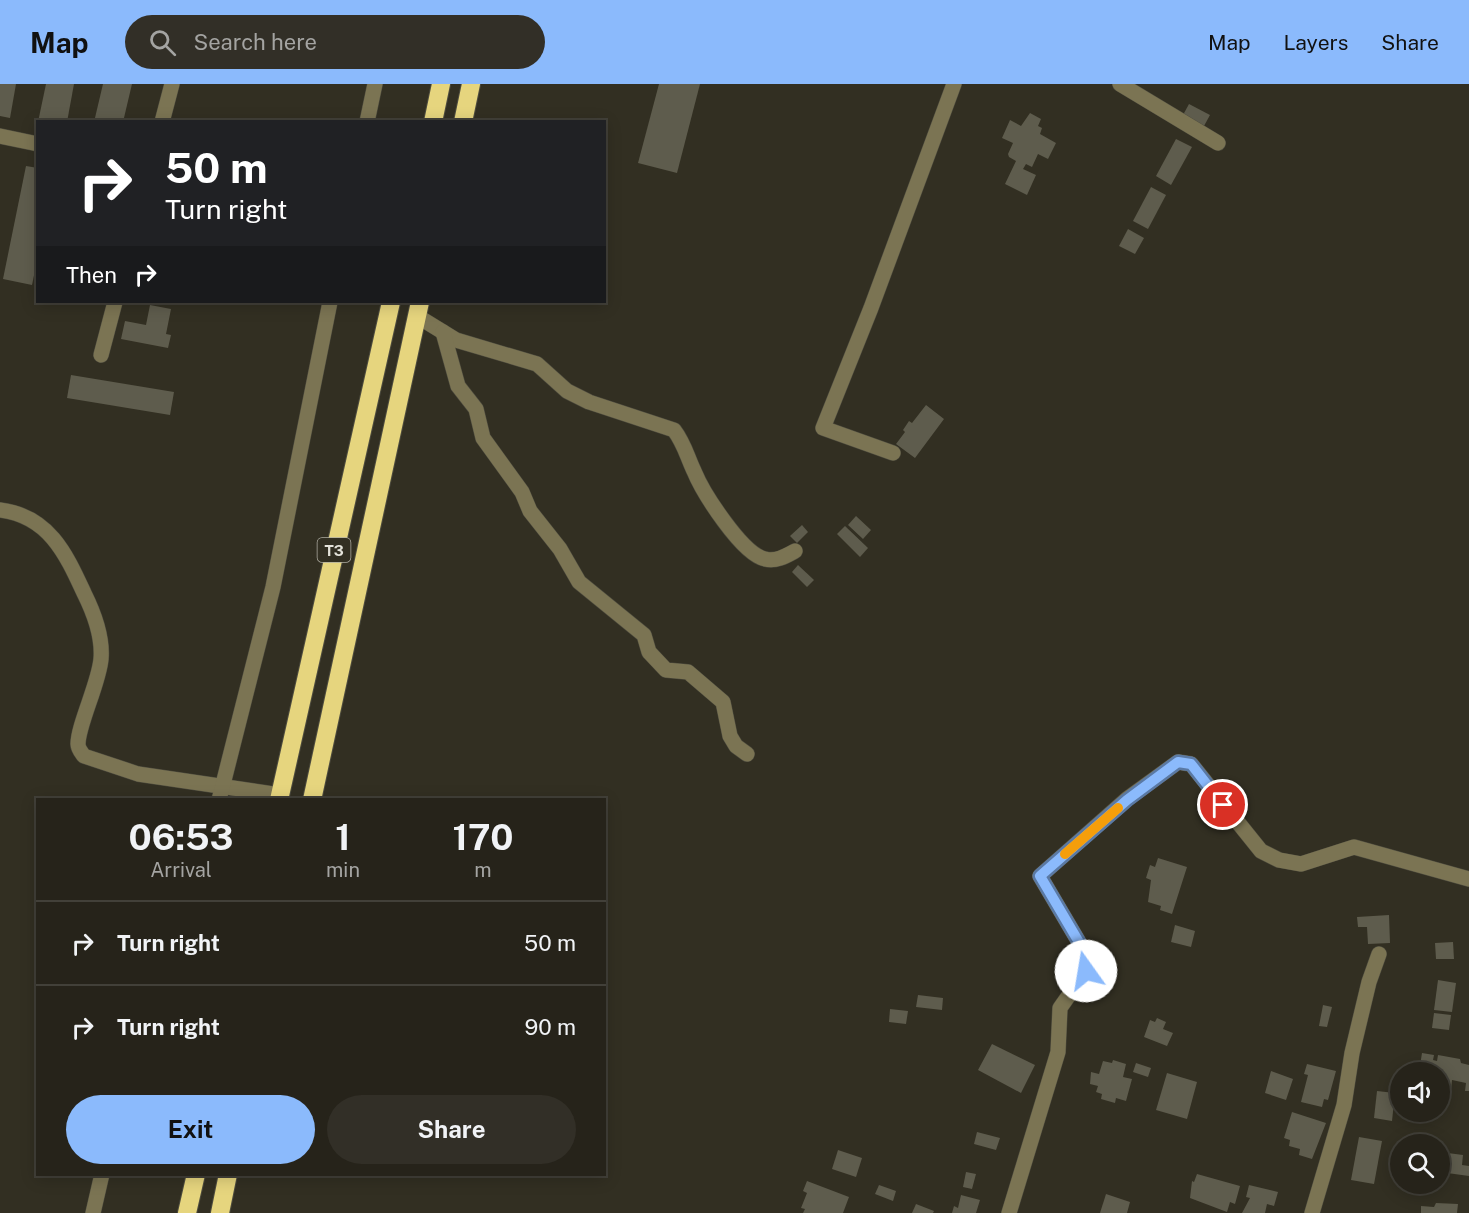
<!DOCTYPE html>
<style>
body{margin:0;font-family:"Public Sans",sans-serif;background:#322f27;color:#f1f3f6;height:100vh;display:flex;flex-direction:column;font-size:22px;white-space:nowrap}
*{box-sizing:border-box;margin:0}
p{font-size:20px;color:#a4a4a2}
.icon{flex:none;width:33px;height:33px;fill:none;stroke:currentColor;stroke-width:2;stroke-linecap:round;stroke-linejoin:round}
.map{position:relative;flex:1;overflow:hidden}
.drawer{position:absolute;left:36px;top:714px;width:570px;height:378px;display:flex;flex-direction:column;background:#26231a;border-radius:0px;box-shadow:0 3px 15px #0003,0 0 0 2px #424039}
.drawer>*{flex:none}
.hud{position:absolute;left:36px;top:36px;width:570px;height:183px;border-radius:0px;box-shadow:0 3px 15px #0003,0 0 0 2px #424039;background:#202124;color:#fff;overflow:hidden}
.controls{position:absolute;left:1390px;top:978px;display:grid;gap:12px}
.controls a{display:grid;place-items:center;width:60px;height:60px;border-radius:50%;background:#26231a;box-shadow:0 3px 15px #0003,0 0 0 2px #424039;font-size:30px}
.pin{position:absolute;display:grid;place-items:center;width:51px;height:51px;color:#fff;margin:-26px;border:3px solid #fff;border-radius:50%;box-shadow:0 2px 6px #0007}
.me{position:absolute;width:66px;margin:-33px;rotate:347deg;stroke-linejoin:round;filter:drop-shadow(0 0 4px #0008)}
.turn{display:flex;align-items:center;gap:21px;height:126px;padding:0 30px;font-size:27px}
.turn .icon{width:78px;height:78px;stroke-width:2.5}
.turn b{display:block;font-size:42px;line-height:51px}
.then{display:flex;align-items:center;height:57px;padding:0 30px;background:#0003;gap:12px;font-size:22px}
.eta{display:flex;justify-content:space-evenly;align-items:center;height:102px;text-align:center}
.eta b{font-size:36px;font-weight:700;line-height:42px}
.button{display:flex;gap:12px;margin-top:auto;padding:12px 30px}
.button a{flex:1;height:69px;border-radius:36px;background:#8bbafc;color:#111;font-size:24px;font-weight:700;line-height:69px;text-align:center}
.button a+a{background:#322f27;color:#f1f3f6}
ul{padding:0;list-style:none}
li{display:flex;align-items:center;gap:18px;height:84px;padding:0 30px;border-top:2px solid #424039}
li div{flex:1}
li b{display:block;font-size:22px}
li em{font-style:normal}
header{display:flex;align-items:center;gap:36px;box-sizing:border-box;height:84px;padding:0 30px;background:#8bbafc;color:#111}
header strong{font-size:28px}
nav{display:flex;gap:33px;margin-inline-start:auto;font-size:21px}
.search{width:420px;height:54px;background:#322f27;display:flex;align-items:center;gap:15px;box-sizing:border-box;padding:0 21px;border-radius:33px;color:#a4a4a2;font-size:22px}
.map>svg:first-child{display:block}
</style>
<header>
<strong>Map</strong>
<div class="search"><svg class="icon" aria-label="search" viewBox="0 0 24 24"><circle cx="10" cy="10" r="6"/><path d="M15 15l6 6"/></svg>Search here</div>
<nav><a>Map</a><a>Layers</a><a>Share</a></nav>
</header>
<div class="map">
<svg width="1469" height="1129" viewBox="0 0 1469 1129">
<rect width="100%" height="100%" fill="#322f22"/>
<g fill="#5e5c4d">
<path d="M0 0H16L10 34 0 32Z"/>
<path d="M46 0H74L67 38H38Z"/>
<path d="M103 0H132L123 38H94Z"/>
<path d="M659 0H700L677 89 638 79Z"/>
<path d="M1189 20 1210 31 1204 42 1183 31Z"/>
<path d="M1030 29 1041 35 1038 42 1042 44 1040 50 1056 59 1048 75 1038 70 1032 83 1026 80 1023 85 1036 91 1027 111 1005 100 1016 77 1009 73 1008 70 1013 59 1002 54 1010 36 1021 42Z"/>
<path d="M1176 55 1192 63 1171 101 1156 92Z"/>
<path d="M26 82 38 84V172L32 201 3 195Z"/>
<path d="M1151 103 1166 111 1148 145 1133 137Z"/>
<path d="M1128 145 1144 154 1135 170 1119 162Z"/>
<path d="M150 221 171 225 166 250 171 251 168 264 121 255 125 237 146 241Z"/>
<path d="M71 291 174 308 170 331 67 314Z"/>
<path d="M926 321 944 335 915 374 896 360 905 348 903 346 909 337 912 339Z"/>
<path d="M856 432 871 446 863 455 848 441Z"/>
<path d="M802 441 808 448 797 459 790 452Z"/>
<path d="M845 442 868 464 860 473 837 450Z"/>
<path d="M798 481 814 496 807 503 792 488Z"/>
<path d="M1158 774 1187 783 1172 830 1160 826 1161 822 1148 818 1151 796 1146 794 1150 781 1155 783Z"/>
<path d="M1389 831 1390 859 1368 860 1367 843H1358L1357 833Z"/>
<path d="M1175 841 1195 847 1191 863 1171 858Z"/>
<path d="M1453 858 1454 875H1436L1435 859Z"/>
<path d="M1438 896 1456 899 1452 928 1434 926Z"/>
<path d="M918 911 943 914 942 926 916 923Z"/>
<path d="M1323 921 1332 923 1327 943 1319 942Z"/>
<path d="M890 925 908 927 906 940 889 938Z"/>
<path d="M1434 929 1451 931 1449 946 1432 944Z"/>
<path d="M1157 934 1166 938 1163 945 1173 949 1167 962 1144 953 1150 936 1155 938Z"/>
<path d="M992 960 1035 981 1021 1009 978 986Z"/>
<path d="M1422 969 1434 971 1433 976 1437 977 1438 971 1460 975 1461 979 1469 981V1007H1465L1466 999 1452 996 1451 1007 1440 1005V988H1419Z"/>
<path d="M1113 976 1126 980 1123 993 1132 995 1126 1017 1116 1014 1115 1019 1101 1015 1102 1010 1096 1008 1098 1002 1090 1000 1091 988 1099 990 1103 977 1112 979Z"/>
<path d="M1136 979 1151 984 1148 993 1133 988Z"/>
<path d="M1307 980 1336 987 1328 1016 1324 1015 1322 1023 1301 1018 1308 991 1304 990Z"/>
<path d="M1271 987 1293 995 1286 1016 1265 1009Z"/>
<path d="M1167 989 1197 998 1187 1035 1156 1026Z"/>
<path d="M1377 1007 1395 1009 1392 1037 1374 1034Z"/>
<path d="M1292 1028 1326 1039 1312 1075 1299 1071 1300 1065 1289 1062 1290 1056 1284 1054Z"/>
<path d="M977 1048 1000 1054 996 1066 974 1060Z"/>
<path d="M1359 1053 1382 1057 1374 1100 1351 1096Z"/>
<path d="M838 1066 862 1074 856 1093 832 1085Z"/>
<path d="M1440 1068 1463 1071 1462 1081 1469 1082V1092L1440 1088Z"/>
<path d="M966 1088 976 1090 972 1105 963 1103Z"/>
<path d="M1197 1090 1240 1102 1235 1120 1230 1118 1227 1128 1190 1114 1192 1097 1194 1098Z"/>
<path d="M807 1097 849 1113 843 1129H803L805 1125 801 1124 807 1109 803 1107Z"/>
<path d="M879 1101 896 1107 893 1117 875 1110Z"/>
<path d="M1249 1101 1278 1108 1274 1122 1267 1120 1265 1129H1242L1250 1114 1246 1113Z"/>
<path d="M1106 1110 1130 1118 1127 1129H1100Z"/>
<path d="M961 1111 980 1116 976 1129H952L954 1122 958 1124Z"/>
<path d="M1436 1119 1458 1120 1457 1129H1421V1122L1434 1123Z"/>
<path d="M916 1120 934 1127 933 1129H912Z"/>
</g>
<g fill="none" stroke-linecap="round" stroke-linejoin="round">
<defs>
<g id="minor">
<path d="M1120 0 1218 59"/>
<path d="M162 38 172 0"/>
<path d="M367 38 375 0"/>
<path d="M0 52 38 60"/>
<path d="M417 232 456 256 537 280 567 307 589 318 674 346C684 359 687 372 694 387 703 409 742 470 765 475 776 478 786 472 795 467"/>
<path d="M443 248 458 302 476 325 483 354 522 408 530 427 560 465 579 498 644 551 649 568 666 586 688 588 723 618 730 652 736 662 747 670"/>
<path d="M101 271 115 218"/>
<path d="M893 369 823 344 871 224 954 0"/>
<path d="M0 426C49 432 66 470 84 509 94 529 103 552 101 575 99 599 78 641 78 660 78 665 81 668 84 672L138 690 280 711"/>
<path d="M219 716 273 503 330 218"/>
<path d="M93 1129 102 1090"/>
<path d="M1009 1129 1058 968 1060 924 1086 887 1083 865 1040 792 1127 715 1178 678 1191 680 1261 767 1279 776 1301 780 1354 763 1469 795"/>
<path d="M1312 1129 1344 1021 1352 969 1369 898 1379 870"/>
</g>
<g id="highway">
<path d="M433 38 441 0"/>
<path d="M463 38 471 0"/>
<path d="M279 716 391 218"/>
<path d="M312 716 420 218"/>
<path d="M187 1129 196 1090"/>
<path d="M220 1129 228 1090"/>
</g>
</defs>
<use href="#minor" stroke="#4e4c3f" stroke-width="16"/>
<use href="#highway" stroke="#4e4c3f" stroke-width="20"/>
<use href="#minor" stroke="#7b7453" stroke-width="15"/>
<use href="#highway" stroke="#e6d57e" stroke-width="18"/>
</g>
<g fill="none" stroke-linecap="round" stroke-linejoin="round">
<defs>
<path id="route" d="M1086 887 1083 865 1040 792 1127 716 1178 678 1191 680 1223 721"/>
</defs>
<use href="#route" stroke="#5a79a4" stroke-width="15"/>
<use href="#route" stroke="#8bbafc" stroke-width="10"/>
<path stroke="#f59e0b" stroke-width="10" d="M1065 770 1118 724"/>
</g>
<g text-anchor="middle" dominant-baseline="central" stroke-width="4.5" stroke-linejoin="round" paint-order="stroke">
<rect fill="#322f22" stroke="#afada3" stroke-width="1.5" x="317.5" y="454" width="33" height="24" rx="4.5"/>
<g font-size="15" font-weight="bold" fill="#e4e3da">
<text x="334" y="466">T3</text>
</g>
</g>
</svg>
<div class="controls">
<a><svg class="icon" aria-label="sound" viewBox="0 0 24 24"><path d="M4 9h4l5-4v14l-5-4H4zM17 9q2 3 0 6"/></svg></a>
<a><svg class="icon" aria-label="search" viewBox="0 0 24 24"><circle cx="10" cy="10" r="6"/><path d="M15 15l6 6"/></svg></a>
</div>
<div class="pin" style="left:1223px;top:721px;background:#d93025"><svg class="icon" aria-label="arrive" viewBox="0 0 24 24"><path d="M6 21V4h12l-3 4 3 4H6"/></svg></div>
<svg class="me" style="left:1086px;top:887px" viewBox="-20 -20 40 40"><circle r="19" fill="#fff"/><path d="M0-13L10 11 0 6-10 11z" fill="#8bbafc"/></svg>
<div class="hud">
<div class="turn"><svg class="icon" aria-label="right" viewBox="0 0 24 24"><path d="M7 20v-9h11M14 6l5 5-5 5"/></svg><div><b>50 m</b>Turn right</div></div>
<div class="then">Then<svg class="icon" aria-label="right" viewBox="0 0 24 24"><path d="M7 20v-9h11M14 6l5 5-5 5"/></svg></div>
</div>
<section class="drawer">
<div class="eta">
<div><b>06:53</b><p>Arrival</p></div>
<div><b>1</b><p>min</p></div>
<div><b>170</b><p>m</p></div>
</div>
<ul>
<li><svg class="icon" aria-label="right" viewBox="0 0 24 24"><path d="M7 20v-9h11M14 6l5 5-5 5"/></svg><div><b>Turn right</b></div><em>50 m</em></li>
<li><svg class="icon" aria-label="right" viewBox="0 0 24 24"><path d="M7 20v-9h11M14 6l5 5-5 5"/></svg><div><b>Turn right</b></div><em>90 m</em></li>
</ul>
<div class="button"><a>Exit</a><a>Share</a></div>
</section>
</div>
